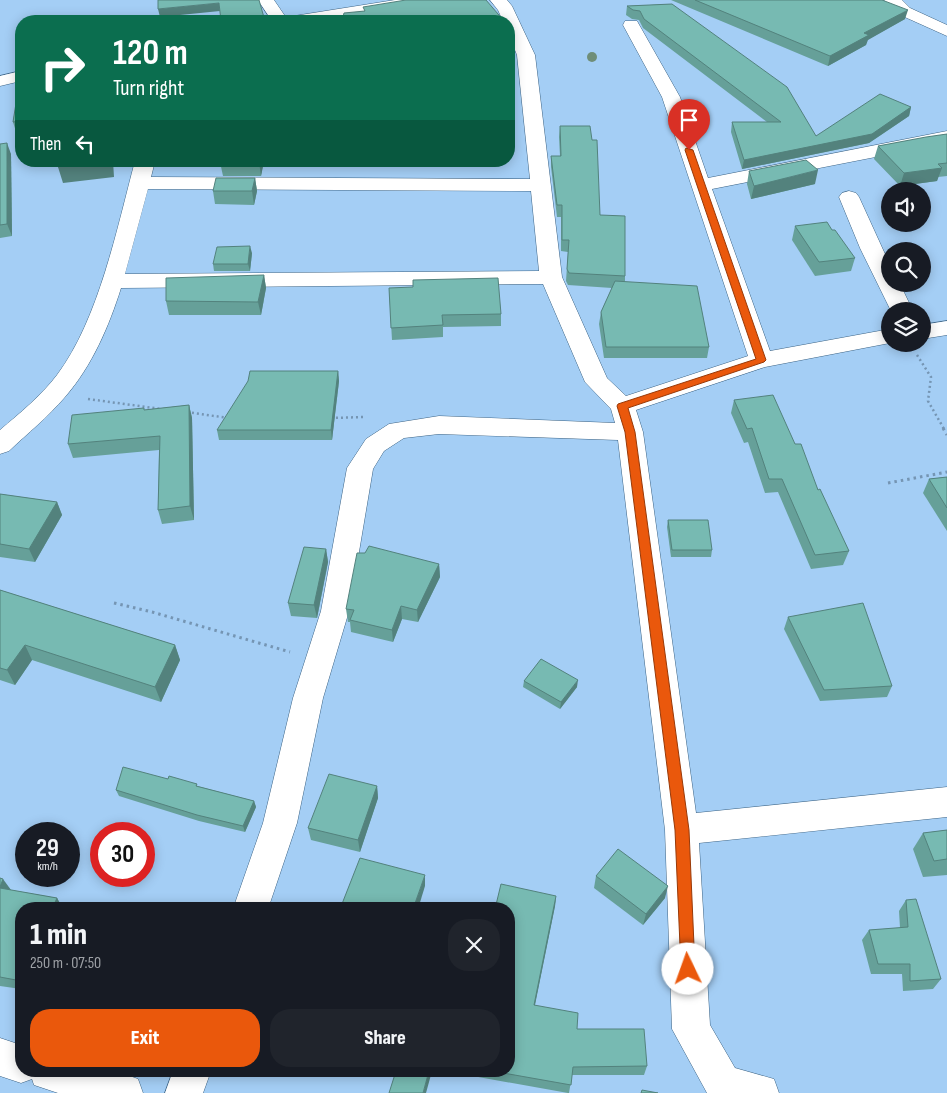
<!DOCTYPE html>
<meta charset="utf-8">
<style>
body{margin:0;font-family:"Sofia Sans Condensed",sans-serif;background:#20242c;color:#f1f3f6;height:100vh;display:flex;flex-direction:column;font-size:19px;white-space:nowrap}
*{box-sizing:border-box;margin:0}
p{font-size:16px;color:#9ea1a6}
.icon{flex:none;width:28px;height:28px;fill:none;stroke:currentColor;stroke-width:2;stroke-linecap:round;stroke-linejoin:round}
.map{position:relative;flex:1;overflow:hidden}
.drawer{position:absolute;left:15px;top:902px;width:500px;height:175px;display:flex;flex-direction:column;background:#171b24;border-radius:20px;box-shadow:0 2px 12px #0003}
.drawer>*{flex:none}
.top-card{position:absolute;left:15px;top:15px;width:500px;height:152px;border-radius:20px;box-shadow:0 2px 12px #0003;background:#0b6e4f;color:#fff;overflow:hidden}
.tools{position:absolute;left:881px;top:182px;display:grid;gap:10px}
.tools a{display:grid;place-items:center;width:50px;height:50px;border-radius:50%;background:#171b24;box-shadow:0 2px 12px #0003;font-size:25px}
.speed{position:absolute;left:15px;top:822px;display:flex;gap:10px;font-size:25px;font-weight:700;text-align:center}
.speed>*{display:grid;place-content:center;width:65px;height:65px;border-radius:50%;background:#171b24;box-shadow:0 2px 12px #0003;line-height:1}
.speed small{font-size:12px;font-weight:400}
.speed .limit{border:8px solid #d22;background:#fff;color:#111}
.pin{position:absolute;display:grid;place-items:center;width:42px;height:42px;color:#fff;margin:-51px -21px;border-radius:50% 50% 50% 0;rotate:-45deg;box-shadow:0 0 5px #0007}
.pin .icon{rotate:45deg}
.me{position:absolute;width:55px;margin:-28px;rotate:357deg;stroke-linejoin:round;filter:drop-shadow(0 0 4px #0008)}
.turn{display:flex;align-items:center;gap:18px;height:105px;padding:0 15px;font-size:22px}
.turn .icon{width:65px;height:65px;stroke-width:2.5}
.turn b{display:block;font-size:35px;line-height:42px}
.then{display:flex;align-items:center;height:48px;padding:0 15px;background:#0003;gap:10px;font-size:19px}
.round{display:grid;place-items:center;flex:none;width:52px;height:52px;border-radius:20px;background:#20242c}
.headline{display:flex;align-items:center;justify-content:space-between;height:85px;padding:0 15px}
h1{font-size:30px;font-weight:800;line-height:38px}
.primary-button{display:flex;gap:10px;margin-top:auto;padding:10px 15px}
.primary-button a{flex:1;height:58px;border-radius:20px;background:#ea580c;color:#fff;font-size:20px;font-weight:800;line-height:58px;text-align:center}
.primary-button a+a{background:#20242c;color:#f1f3f6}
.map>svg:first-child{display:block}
</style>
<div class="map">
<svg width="947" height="1093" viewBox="0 0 947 1093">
<rect width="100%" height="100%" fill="#a4cef5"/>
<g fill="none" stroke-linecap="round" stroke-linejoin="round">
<defs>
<g id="minor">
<path d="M258 0H274L287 19 294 16 395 0H433L431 3 425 5 323 21H272Z"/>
<path d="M490 0H507L512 6 535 55 562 277 607 378 626 396 748 356 662 97 623 25 625 21H637L680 97 708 178 947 131V143L712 189 770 351 890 329V343L765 367 636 410 643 432 696 813 947 787V817L699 843 710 1025 735 1068 774 1079 779 1093H707L672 1029 665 830 618 440 439 434 404 438 384 451 373 469 349 611 323 698 297 823 268 909H233L263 823 293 698 321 611 347 468 366 439 389 424 439 416 615 423 611 409 585 382 543 284 121 288C109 326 92 366 65 397 48 417 28 433 9 451L0 454V430C20 413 41 396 57 375 99 319 117 228 135 161H155L151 177 530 179 517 55 509 35V21H503L498 10ZM148 189 531 191 539 271 125 274Z"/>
<path d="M884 0H902L910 8 947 25V36L898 14Z"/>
<path d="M21 71V81L0 86V76Z"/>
<path d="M849 191 856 193 859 197 890 265V284H900L913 311H891L860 248 839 197 842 193Z"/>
<path d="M947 321V335L922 339V325Z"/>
<path d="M0 1038 21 1045V1071H116L138 1079 143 1093H58L34 1085 32 1079 21 1083 0 1076Z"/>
<path d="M173 1071H211L203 1093H165Z"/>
</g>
</defs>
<use href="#minor" stroke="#3c6384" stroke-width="1"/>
<g stroke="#7595b3" stroke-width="2.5" stroke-dasharray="2 3" stroke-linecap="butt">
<path d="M917 355 931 377 928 401 944 429"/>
<path d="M88 399 161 409"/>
<path d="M187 412 228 418"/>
<path d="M331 418 365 417"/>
</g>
<g stroke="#7595b3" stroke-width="3" stroke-dasharray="2.5 4" stroke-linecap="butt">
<path d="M943 428 947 435"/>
<path d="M888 483 947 472"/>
<path d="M114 603 152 612 290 652"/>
</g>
<use href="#minor" fill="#fff" fill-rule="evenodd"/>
</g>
<circle fill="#6f8e78" cx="592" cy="57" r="5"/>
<g fill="#66a099">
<path d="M671 0H882L905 19 867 40 866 45 828 66Z"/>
<path d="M672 4 816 136 911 107 909 116 869 143 742 169 731 132 732 122H767L643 28 639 20 632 19 626 15 627 6Z"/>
<path d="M509 44 511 68V79H509Z"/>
<path d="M21 72V138H18L13 122Z"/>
<path d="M560 126 600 215 625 276V282L709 347 707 358H604L599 324 601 312 612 288 568 285 566 281 568 252 561 251V217H557L551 167V156H560L559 137Z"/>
<path d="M947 134V176L938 177 937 181 900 186 874 159 878 146Z"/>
<path d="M0 144 11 154 12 236 0 238Z"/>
<path d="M264 161 261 176H223L220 162Z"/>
<path d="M749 171 815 184 751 199 747 184Z"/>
<path d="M255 178 257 191 254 205 215 204 213 191Z"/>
<path d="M795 226 855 258 851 271 815 276 792 240Z"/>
<path d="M252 253 250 271H214L213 264Z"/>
<path d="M264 275 266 288 261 315H169L166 301Z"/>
<path d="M389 288 501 314V326L443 327V337L392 340Z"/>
<path d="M338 371 339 381 332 440H219L217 430Z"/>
<path d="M734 400 795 444 849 551 843 565 811 569 778 492 765 493 748 442 744 443 731 413Z"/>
<path d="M189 405 192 418 194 520 162 524 158 510 159 450 73 458 68 444 144 410Z"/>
<path d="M947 477V531L923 493 929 479Z"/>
<path d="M0 494 57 502 62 515 35 562 0 557Z"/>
<path d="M668 520 712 550 711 557H671L667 527Z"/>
<path d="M326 549 328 562 317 618 291 616 288 603Z"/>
<path d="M439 564 440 577 418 622 402 619 393 642 351 632 350 622H348L346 609Z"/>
<path d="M0 590 175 645 180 660 161 702 32 660 15 685 0 680Z"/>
<path d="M788 617 892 686 887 697 820 701 784 629Z"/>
<path d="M524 681 577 687 560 709 523 687Z"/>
<path d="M168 779 197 784V786L254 801 256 807 245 832 199 821 119 796 116 790Z"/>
<path d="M377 786 378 798 360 852 311 840 308 828Z"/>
<path d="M947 830V875L923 877 913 849 923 833Z"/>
<path d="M596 876 665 898 643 925 594 888Z"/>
<path d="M0 878 11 890 57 898 63 909H21V989L0 986Z"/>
<path d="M556 896 555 906 535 1005 577 1029 647 1066 644 1075H572L569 1093H568L445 1071H509Z"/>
<path d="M906 900 941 979 933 989 903 991 902 974H871L862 940 869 930 900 928 899 911Z"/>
</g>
<g fill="#53827d">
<path d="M219 3 220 11 160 17 158 9Z"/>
<path d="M908 10 905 19 868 40 866 45 828 66 830 56 864 33Z"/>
<path d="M911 107 909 116 869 143 742 169 744 160Z"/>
<path d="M7 143 11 154 12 236 7 224Z"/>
<path d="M103 161H113L114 177 63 183 58 167Z"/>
<path d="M259 161H264L261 176 259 162Z"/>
<path d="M942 168 937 181 900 186 904 173Z"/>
<path d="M818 170 815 184 751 199 754 186Z"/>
<path d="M255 178 257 191 254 205 252 191Z"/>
<path d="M250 246 252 253 250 271 248 264Z"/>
<path d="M264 275 266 288 261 315 258 302Z"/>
<path d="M338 371 339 381 332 440 331 430Z"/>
<path d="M189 405 192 418 194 520 190 506Z"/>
<path d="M57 502 62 515 35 562 29 549Z"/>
<path d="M326 549 328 562 317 618 314 605Z"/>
<path d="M439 564 440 577 418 622 417 610Z"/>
<path d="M401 606 402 619 393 642 392 630Z"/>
<path d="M25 645 32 660 15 685 7 670Z"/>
<path d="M175 645 180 660 161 702 155 687Z"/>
<path d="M578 680 577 687 560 709 561 702Z"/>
<path d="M377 786 378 798 360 852 358 840Z"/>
<path d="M254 801 256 807 245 832 243 826Z"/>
<path d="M425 875V886L418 909H413Z"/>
<path d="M3 879 11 890 0 889V887Z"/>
<path d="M668 886 665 898 643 925 646 914Z"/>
<path d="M556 896 555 906 533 1014 534 1005Z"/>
<path d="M57 898 63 909H52Z"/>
<path d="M21 968V986L16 980Z"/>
<path d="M429 1071H432L426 1093H423Z"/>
</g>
<g fill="#77bab2" stroke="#53827d">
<path d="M158 0H259L265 21 295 18V21H221L219 3 158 9Z"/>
<path d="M406 0H486L504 21H342L344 13 365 11 363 7Z"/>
<path d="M695 0H882L908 10 864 33 869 35 830 56Z"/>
<path d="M672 4 787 87 816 136 880 94 911 107 872 134 744 160 732 122H781L644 19 640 11 633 10 627 6Z"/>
<path d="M509 44 511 68H509Z"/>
<path d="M21 72V121L13 122Z"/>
<path d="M560 126H590L592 140H597L600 215 625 216V276L569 273 567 269 569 240H562V205H557L551 156H561Z"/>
<path d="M947 134V163L938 164 942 168 904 173 878 146 926 137Z"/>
<path d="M7 143V224L0 225V144Z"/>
<path d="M806 160 818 170 754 186 749 171Z"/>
<path d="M58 161H103L58 167Z"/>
<rect x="220" y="161" width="39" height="1"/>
<path d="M216 178H255L252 191H213Z"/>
<path d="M827 222 832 230H835L855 258 819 262 795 226Z"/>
<path d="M250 246 248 264H213L217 247Z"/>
<path d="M264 275 258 302 166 301V278Z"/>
<path d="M498 278 501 314 442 315 443 325 391 328 389 288 413 287V280Z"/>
<path d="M615 281 697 286 709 347H606L601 312Z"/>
<path d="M250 371H338L331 430H217L248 381Z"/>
<path d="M773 395 795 444H801L818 490 820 489 849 551 815 555 782 479H769L752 428 747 429 734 400Z"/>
<path d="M189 405 190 506 158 510 160 436 68 444 72 415 144 408V410Z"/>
<path d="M947 477V508L929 479Z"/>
<path d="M0 494 57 502 29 549 0 544Z"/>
<path d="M668 520H708L712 550H672Z"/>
<path d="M369 546 439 564 417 610 401 606 392 630 350 620 354 610 346 609 357 553H365Z"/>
<path d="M304 547 326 549 314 605 288 603Z"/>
<path d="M0 590 175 645 155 687 25 645 7 670 0 668Z"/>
<path d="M863 603 892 686 824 690 788 617Z"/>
<path d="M541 659 578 680 561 702 524 681Z"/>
<path d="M123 767 168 779 169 776 197 784 196 786 254 801 243 826 197 815 116 790Z"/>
<path d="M329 774 377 786 358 840 308 828Z"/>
<path d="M947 830V859L934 861 923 833Z"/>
<path d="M618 849 668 886 646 914 596 876Z"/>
<path d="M360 858 425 875 413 909H340Z"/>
<path d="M0 878 3 879 0 887Z"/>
<path d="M501 884 556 896 534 1005 578 1013 577 1029H644L647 1066 573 1067 571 1085 492 1071H509V909H495Z"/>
<path d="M0 888 57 898 52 909H21V968L16 980 0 977Z"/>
<path d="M916 899 941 979 910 981V964H878L869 930 908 927 906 900Z"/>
<path d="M396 1071H429L423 1093H389Z"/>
<path d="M642 1090 658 1093H641Z"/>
</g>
<path fill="#ea580c" stroke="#983908" d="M686 148 693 150 766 360 764 362 628 408 635 432 689 830 695 969 693 975 688 977 683 975 681 969 675 830 625 432 617 406 618 404 756 359 685 150Z"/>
</svg>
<div class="tools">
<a><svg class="icon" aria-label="sound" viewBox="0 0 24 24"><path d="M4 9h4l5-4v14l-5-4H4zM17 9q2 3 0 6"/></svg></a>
<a><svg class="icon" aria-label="search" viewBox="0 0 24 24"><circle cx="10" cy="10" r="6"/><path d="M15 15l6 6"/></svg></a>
<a><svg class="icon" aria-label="layers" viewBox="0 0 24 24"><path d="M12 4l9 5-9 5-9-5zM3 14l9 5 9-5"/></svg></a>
</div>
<div class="speed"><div>29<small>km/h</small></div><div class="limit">30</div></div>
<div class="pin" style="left:689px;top:150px;background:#d93025"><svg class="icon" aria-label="arrive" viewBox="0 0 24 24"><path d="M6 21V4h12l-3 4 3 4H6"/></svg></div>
<svg class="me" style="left:688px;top:969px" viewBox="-20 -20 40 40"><circle r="19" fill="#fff"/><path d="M0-13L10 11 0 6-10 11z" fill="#ea580c"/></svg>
<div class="top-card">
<div class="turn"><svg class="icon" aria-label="right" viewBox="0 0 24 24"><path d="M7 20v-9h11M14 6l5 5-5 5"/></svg><div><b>120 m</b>Turn right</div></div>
<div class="then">Then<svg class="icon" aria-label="left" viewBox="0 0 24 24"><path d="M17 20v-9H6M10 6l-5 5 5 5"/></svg></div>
</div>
<section class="drawer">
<div class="headline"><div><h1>1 min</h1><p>250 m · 07:50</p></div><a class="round"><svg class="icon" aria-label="close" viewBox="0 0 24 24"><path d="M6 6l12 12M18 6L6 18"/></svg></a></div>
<div class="primary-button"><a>Exit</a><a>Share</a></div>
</section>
</div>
